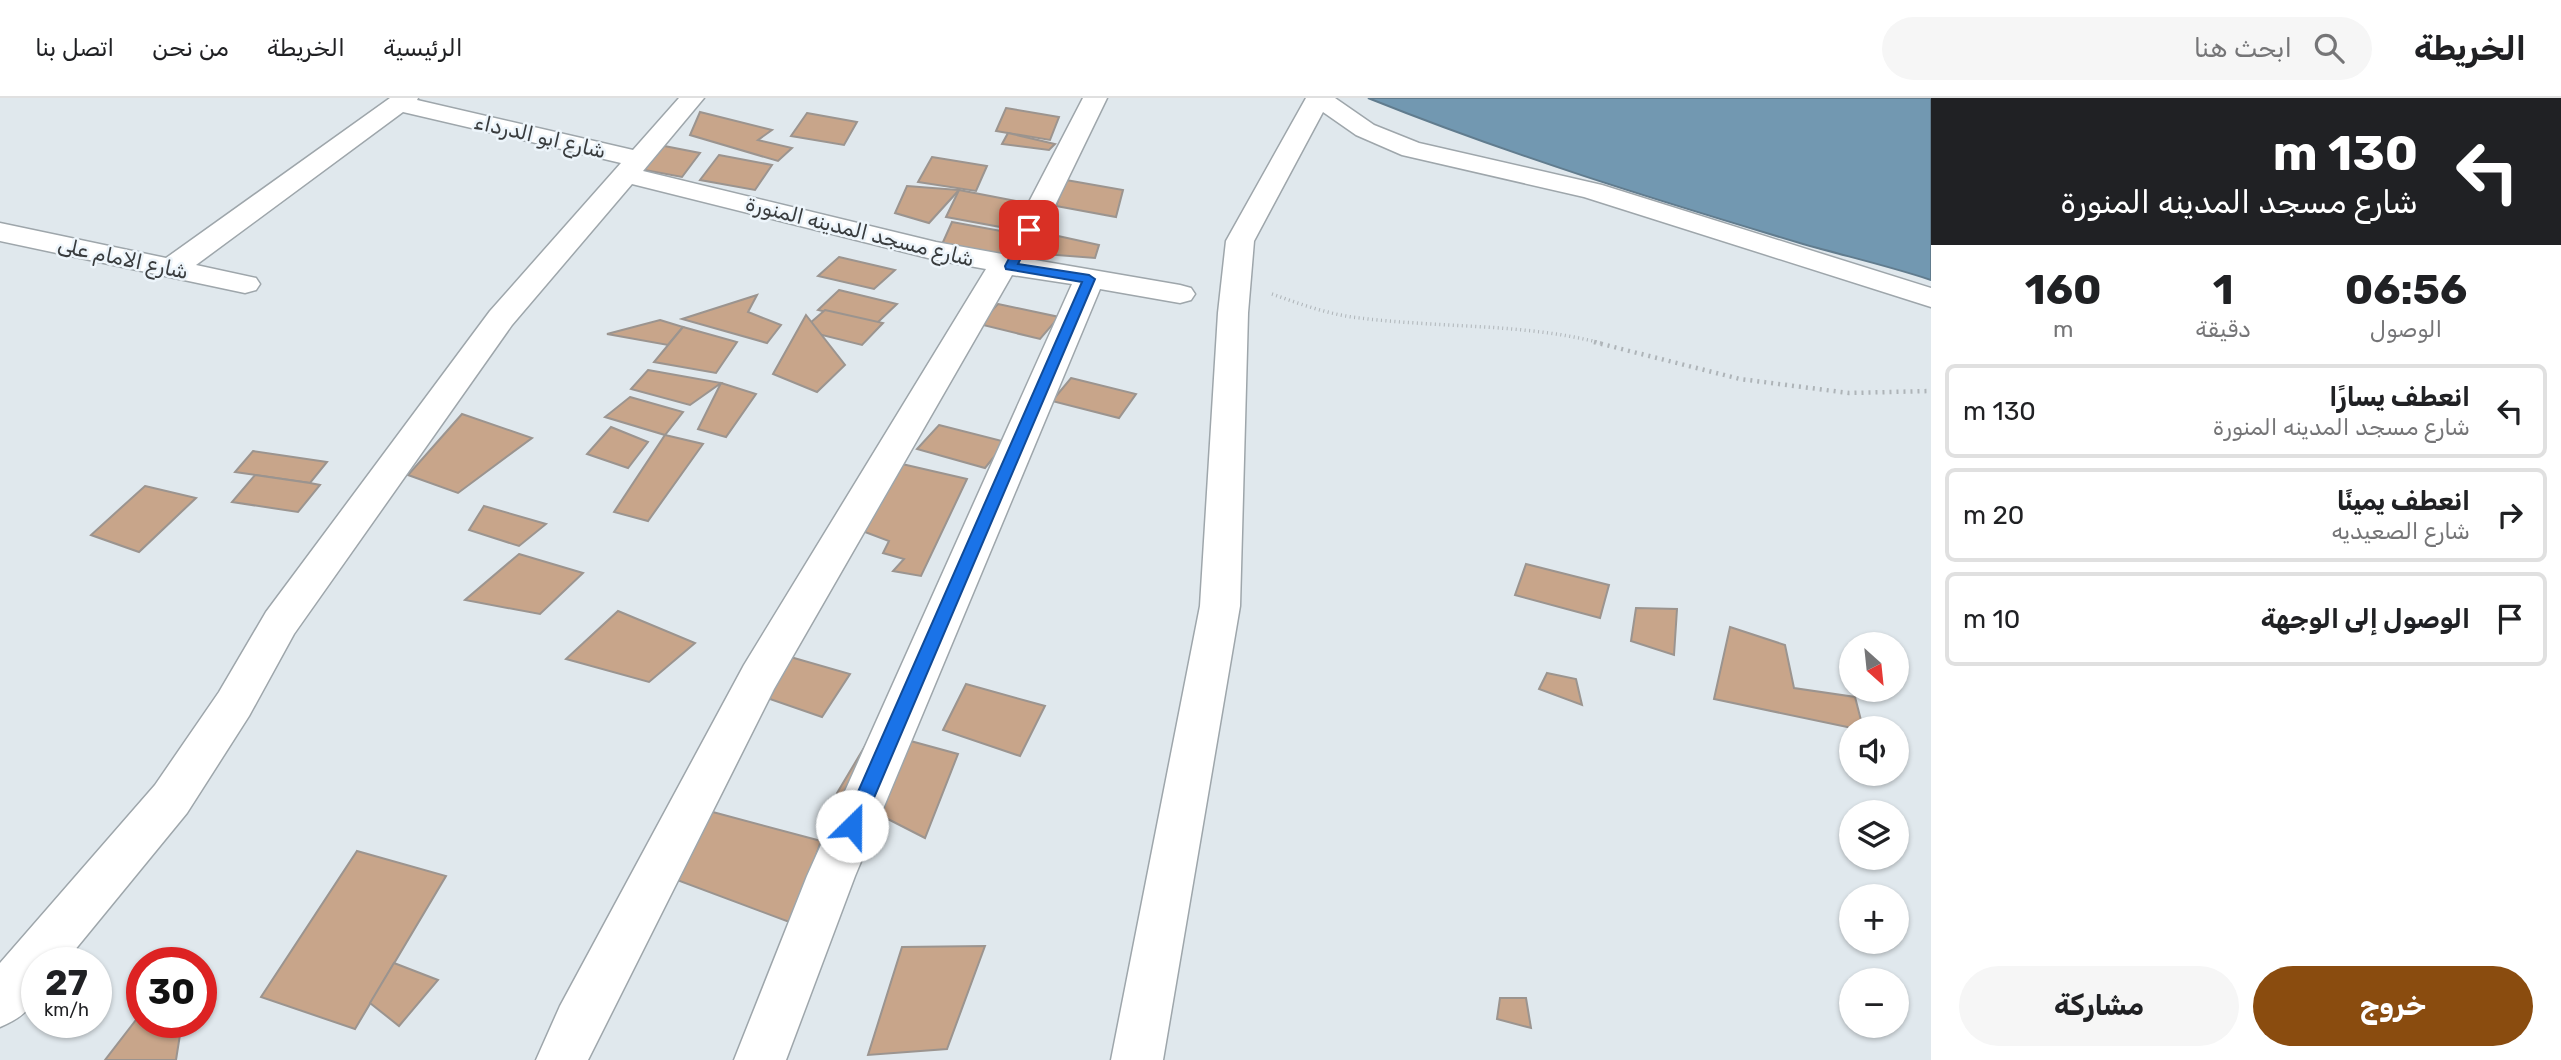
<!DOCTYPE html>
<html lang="ar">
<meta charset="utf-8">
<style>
body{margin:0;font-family:Rubik,Cairo,sans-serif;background:#f6f6f6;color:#202124;direction:rtl;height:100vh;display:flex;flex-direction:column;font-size:26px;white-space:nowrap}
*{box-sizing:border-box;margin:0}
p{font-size:23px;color:#757577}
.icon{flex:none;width:38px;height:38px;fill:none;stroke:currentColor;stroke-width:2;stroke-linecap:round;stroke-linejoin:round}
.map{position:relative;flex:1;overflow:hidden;direction:ltr}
.drawer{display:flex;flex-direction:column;background:#fff;width:630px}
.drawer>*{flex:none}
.top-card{background:#202124;color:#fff;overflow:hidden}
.needle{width:46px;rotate:153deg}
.tools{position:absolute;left:1839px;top:534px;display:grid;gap:14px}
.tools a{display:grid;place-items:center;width:70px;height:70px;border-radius:50%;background:#fff;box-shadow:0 2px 5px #0004;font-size:35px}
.speed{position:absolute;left:21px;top:849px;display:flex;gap:14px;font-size:35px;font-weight:700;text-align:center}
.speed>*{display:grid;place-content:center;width:91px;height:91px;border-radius:50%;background:#fff;box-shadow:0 2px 5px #0004;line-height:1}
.speed small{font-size:18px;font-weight:400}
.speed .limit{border:10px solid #d22;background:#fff;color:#111}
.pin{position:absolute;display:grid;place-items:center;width:60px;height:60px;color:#fff;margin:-30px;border-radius:14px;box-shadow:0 4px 10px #0006}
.me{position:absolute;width:77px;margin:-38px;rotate:23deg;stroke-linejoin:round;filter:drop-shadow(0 0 5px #0008)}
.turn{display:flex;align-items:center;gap:24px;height:147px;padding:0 28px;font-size:32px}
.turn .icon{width:91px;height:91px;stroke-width:2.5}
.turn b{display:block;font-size:49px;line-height:60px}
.eta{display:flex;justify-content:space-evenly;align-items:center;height:119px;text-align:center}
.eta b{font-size:42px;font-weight:700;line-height:49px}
.action{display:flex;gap:14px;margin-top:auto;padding:14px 28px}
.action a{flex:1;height:80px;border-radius:42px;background:#8a4c0f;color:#fff;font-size:28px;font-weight:700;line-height:80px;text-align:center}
.action a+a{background:#f6f6f6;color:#202124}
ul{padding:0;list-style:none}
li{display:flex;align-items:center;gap:21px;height:94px;margin:0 14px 10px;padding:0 14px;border:4px solid #e0e0e0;border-radius:10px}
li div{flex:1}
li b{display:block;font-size:26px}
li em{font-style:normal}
header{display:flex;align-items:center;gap:42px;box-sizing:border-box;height:98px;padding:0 35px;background:#fff;border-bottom:2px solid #e0e0e0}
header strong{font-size:33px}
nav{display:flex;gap:38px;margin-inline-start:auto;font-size:24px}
.search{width:490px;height:63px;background:#f6f6f6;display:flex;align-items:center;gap:18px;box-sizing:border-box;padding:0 24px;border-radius:38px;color:#757577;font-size:26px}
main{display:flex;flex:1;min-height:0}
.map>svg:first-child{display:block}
</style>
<header>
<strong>الخريطة</strong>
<div class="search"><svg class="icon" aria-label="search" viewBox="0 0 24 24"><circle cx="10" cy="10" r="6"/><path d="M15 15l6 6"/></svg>ابحث هنا</div>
<nav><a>الرئيسية</a><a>الخريطة</a><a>من نحن</a><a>اتصل بنا</a></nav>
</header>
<main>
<section class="drawer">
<div class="top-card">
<div class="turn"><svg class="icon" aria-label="left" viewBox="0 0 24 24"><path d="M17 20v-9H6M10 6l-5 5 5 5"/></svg><div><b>130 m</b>شارع مسجد المدينه المنورة</div></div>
</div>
<div class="eta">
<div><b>06:56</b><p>الوصول</p></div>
<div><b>1</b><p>دقيقة</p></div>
<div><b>160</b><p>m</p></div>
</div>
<ul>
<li><svg class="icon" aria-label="left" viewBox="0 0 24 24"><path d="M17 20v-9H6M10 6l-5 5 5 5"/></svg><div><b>انعطف يسارًا</b><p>شارع مسجد المدينه المنورة</p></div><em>130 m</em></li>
<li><svg class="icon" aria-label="right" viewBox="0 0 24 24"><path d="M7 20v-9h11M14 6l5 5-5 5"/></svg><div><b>انعطف يمينًا</b><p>شارع الصعيديه</p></div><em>20 m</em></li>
<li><svg class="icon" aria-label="arrive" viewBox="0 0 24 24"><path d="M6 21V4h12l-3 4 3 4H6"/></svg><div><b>الوصول إلى الوجهة</b></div><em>10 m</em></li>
</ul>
<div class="action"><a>خروج</a><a>مشاركة</a></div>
</section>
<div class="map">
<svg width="1931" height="962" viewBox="0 0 1931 962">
<rect width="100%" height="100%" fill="#e0e8ed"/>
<path fill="#7298b1" stroke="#617c8e" stroke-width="2" d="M1368 0H1931V182C1889 168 1845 158 1803 146 1656 102 1510 57 1368 0Z"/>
<g fill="#c8a58a" stroke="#9b948f" stroke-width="2">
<path d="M1006 10 1059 19 1050 42 996 33Z"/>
<path d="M700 14 772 32 758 42 792 50 778 63 690 37Z"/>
<path d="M807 15 857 24 844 47 791 38Z"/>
<path d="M1008 35 1055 46 1049 52 1002 46Z"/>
<path d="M649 45 700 55 682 79 629 69Z"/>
<path d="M719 57 772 67 755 92 700 82Z"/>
<path d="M932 59 987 68 976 93 918 84Z"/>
<path d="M1066 82 1123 92 1116 119 1056 108Z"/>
<path d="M907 88 959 92 929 125 895 115Z"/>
<path d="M959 92 1016 103 1006 130 946 119Z"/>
<path d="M952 124 1012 135 1001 164 939 153Z"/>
<path d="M1040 134 1099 147 1095 160 1018 154Z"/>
<path d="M839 159 895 172 874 191 818 178Z"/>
<path d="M839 192 897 206 876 226 818 212Z"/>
<path d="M757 197 748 214 781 227 767 245 682 221Z"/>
<path d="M998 206 1059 219 1040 241 979 226Z"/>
<path d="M825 212 883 225 862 247 802 232Z"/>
<path d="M806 217 845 267 817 294 773 276Z"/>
<path d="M660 222 683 229 668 247 607 236Z"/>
<path d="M683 229 737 244 716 275 654 264Z"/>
<path d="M648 272 721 285 690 307 631 291Z"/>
<path d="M1071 280 1136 296 1119 320 1052 303Z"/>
<path d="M721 285 756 296 726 339 698 331Z"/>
<path d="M630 299 683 314 665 337 605 319Z"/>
<path d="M462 316 532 340 458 395 408 377Z"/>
<path d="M939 327 1006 344 985 370 917 351Z"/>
<path d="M611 329 648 344 628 370 587 356Z"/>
<path d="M665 337 703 346 648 423 614 414Z"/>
<path d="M253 353 327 364 310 385 235 374Z"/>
<path d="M902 366 967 381 921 478 893 473 904 461 883 455 889 443 857 431Z"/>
<path d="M255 377 310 385 320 387 298 414 232 404Z"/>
<path d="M145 388 196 400 139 454 91 437Z"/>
<path d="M484 408 546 426 519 448 469 432Z"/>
<path d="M519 456 583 475 540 516 465 502Z"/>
<path d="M1526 466 1609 487 1600 520 1515 497Z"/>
<path d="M1636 510 1677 511 1674 557 1631 543Z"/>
<path d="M618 513 695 545 649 584 566 561Z"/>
<path d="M1730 529 1785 547 1794 590 1855 599 1863 630H1852L1714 601Z"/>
<path d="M787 558 850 576 822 619 764 599Z"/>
<path d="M1547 575 1576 581 1582 607 1539 591Z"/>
<path d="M966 586 1045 608 1020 658 943 632Z"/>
<path d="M874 633 958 656 925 740 837 695Z"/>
<path d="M709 713 821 743 792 825 677 782Z"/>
<path d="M357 753 446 778 355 931 261 899Z"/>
<path d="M985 848 947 951 868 957 902 849Z"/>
<path d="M394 865 438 882 399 928 370 905Z"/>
<path d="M1500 900H1526L1531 930 1497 921Z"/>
<path d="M139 918H142V924H182L176 962H105Z"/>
</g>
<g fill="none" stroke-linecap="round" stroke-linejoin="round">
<defs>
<g id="street">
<path d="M390 0H418L417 2 633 52 679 0H704L643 73 936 144 1002 156 1083 0H1107L1029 161 1180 187 1191 190 1195 196 1191 202 1180 205 1100 191 855 778 786 962H734L807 778 1072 186 1012 177 774 591 588 962H536L560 908 744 567 986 171 936 162 632 86 512 227 294 536 249 618 187 715 65 864H37C37 900 36 914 0 929V865L155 687 219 594 266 514 490 213 621 65 403 14 196 167 256 180 260 186 256 192 245 195 0 143V125L166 160Z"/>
<path d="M1306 0H1335L1374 27 1419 45 1602 87 1931 190V209L1584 99 1402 57 1356 37 1323 14 1254 143 1248 215 1240 508 1163 962H1111L1200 508 1218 215 1226 143Z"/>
</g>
</defs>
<use href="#street" stroke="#9ea6ab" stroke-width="3"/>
<path stroke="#aeb4b8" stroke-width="3.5" stroke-dasharray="1 3.5" stroke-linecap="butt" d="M1272 196C1300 206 1330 217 1360 220 1440 230 1523 225 1601 245"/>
<path stroke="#aeb4b8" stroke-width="4.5" stroke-dasharray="2 5" stroke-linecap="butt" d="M1594 244 1740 281 1849 295 1931 293"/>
<use href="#street" fill="#fff" fill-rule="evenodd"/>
</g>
<path fill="#1a73e8" stroke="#114b97" stroke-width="2" d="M1025 130 1035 132 1018 166 1089 177 1095 181 862 728 859 734 852 736 846 734 843 728 1082 184 1006 171 1005 168Z"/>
<g text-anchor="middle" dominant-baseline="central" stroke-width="5" stroke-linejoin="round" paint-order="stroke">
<g font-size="21" fill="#393c3e" stroke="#edf5fb">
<text transform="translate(540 38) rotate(13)">شارع ابو الدرداء</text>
<text transform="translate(860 133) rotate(14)">شارع مسجد المدينه المنورة</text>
<text transform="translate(123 160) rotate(12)">شارع الامام على</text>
</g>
</g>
</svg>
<div class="tools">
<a><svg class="needle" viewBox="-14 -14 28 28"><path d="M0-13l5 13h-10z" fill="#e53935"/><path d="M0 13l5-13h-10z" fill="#757577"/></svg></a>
<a><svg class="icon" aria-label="sound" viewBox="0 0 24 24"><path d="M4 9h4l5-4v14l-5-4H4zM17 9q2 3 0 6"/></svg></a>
<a><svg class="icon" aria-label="layers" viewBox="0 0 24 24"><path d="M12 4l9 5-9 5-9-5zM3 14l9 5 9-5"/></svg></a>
<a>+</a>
<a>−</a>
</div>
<div class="speed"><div>27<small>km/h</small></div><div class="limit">30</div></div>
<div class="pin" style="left:1029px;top:132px;background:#d93025"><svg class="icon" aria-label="arrive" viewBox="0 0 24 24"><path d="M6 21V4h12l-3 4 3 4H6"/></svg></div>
<svg class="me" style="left:852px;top:728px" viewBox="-20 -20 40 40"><circle r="19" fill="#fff"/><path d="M0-13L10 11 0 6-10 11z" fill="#1a73e8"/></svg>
</div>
</main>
